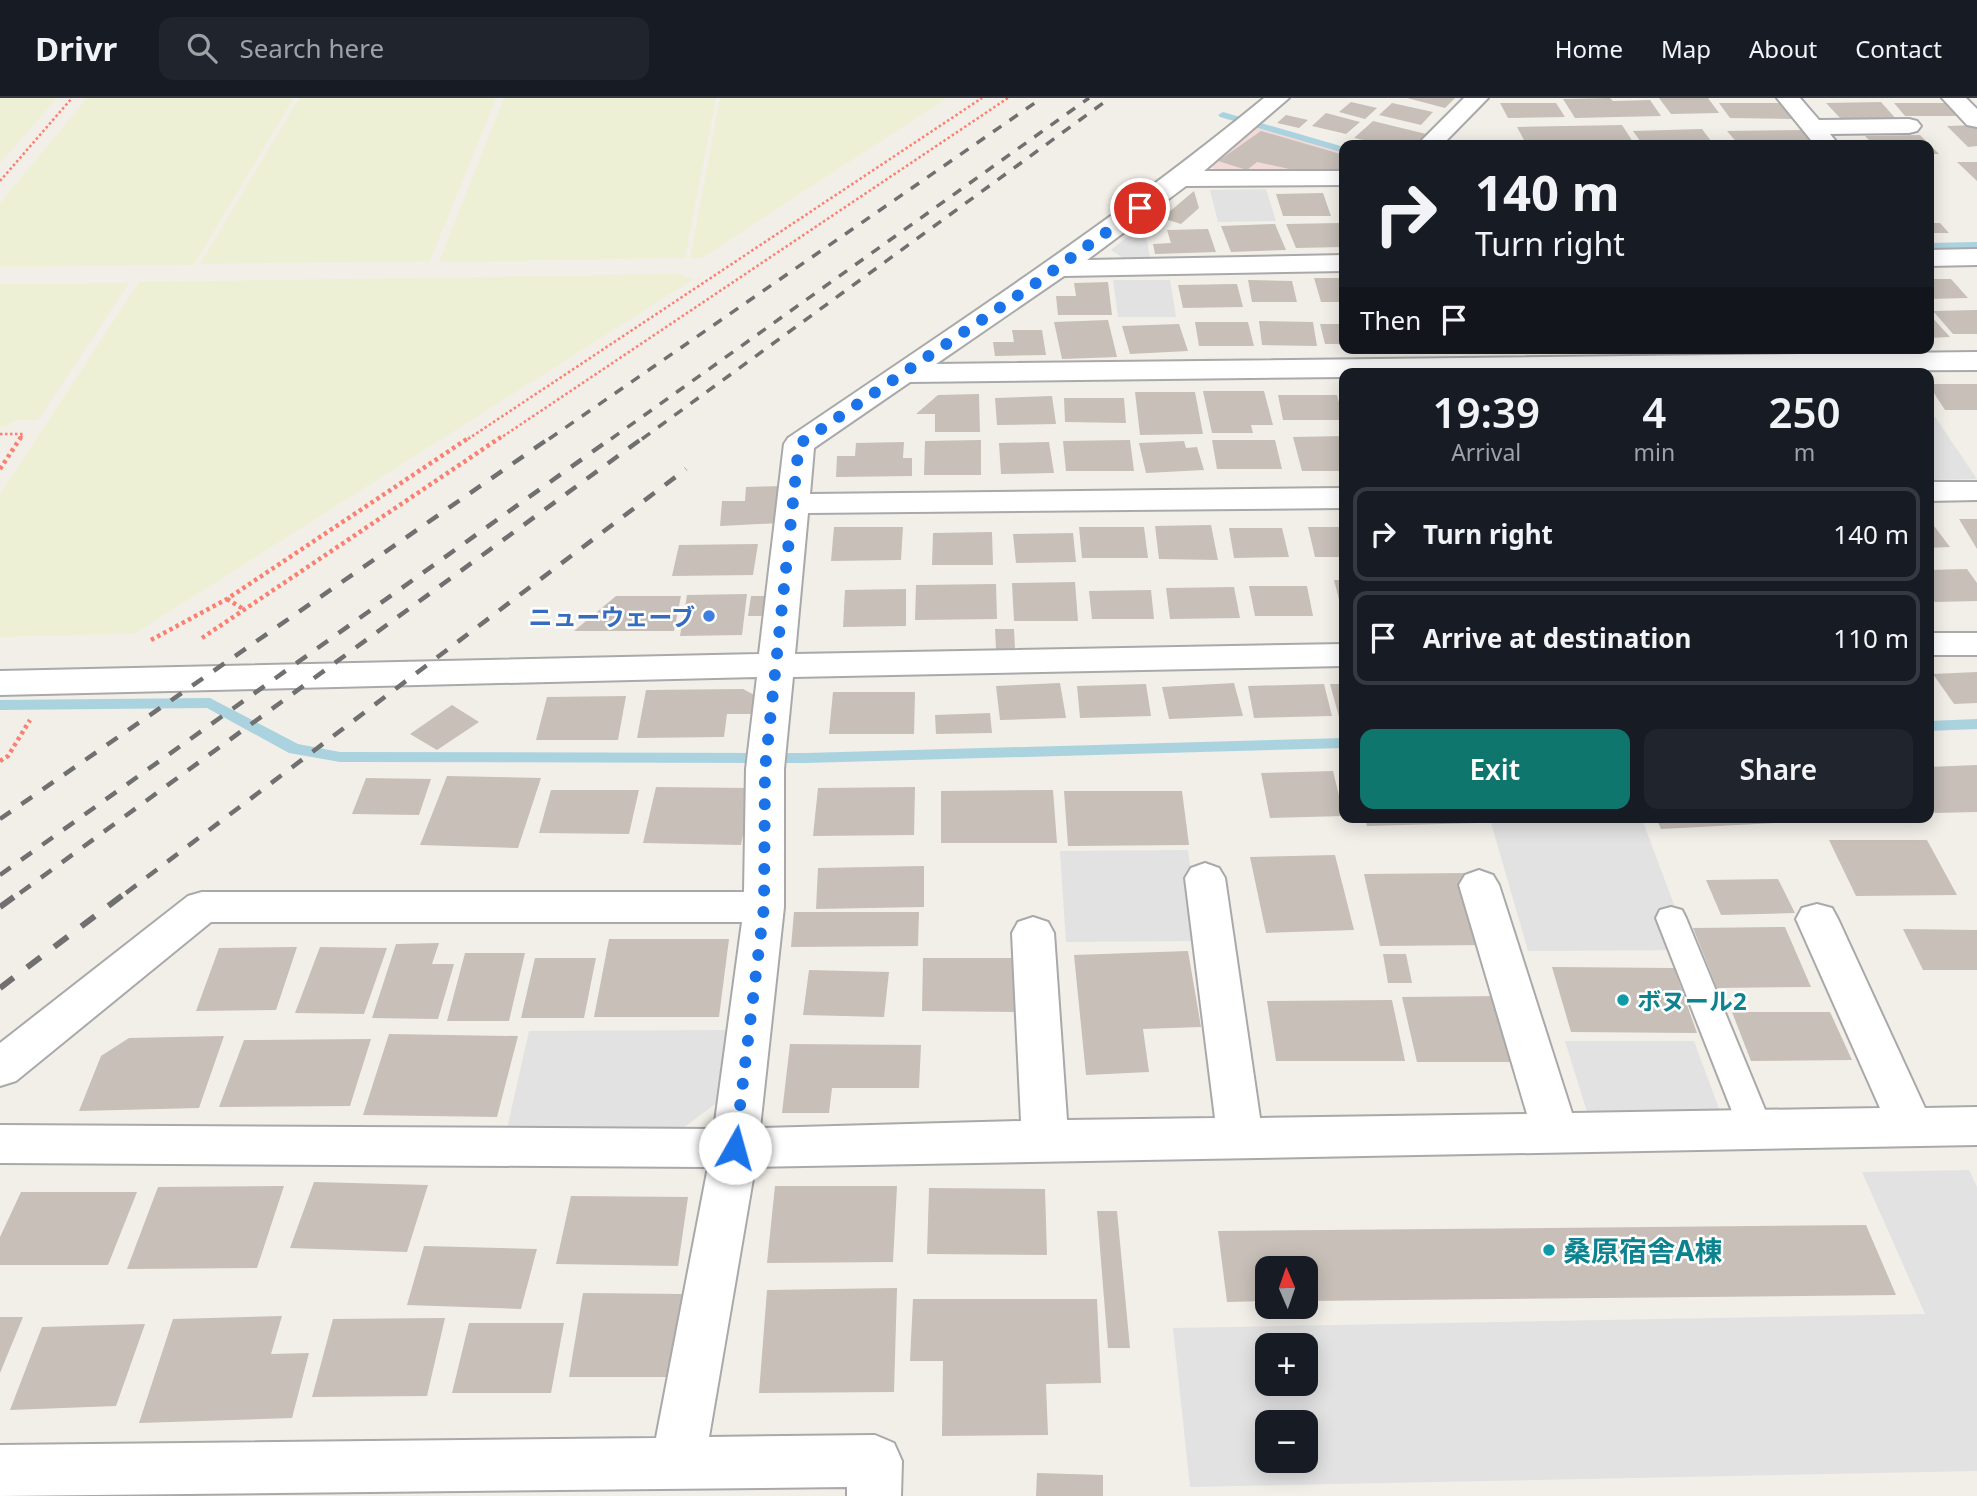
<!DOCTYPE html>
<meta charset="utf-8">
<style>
body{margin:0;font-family:"Noto Sans","Noto Sans JP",sans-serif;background:#20242c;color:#f1f3f6;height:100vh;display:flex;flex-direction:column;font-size:26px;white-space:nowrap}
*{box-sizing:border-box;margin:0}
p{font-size:23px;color:#9ea1a6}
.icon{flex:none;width:38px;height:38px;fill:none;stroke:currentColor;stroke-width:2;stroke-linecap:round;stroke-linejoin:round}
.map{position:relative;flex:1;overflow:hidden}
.details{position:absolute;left:1339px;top:270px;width:595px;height:455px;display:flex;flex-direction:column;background:#171b24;border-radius:14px;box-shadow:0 4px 18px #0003}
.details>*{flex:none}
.hud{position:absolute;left:1339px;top:42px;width:595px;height:214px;border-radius:14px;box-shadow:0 4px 18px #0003;background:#171b24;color:#f1f3f6;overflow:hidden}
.needle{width:46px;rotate:358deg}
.fabs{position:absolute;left:1255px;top:1158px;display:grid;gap:14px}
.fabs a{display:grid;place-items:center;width:63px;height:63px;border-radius:14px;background:#171b24;box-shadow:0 4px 18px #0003;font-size:35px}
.pin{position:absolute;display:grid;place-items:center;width:60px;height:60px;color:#fff;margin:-30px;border:4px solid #fff;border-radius:50%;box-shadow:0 2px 7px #0007}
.me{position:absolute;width:77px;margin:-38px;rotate:7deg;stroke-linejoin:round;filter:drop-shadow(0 0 5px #0008)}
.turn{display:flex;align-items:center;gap:24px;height:147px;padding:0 21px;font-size:32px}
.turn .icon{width:91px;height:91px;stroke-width:2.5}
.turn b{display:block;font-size:49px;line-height:60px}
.then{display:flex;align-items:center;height:66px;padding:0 21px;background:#0003;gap:14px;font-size:26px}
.eta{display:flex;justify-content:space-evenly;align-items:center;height:119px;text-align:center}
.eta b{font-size:42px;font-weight:600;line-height:49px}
.primary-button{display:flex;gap:14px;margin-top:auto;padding:14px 21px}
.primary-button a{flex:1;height:80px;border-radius:14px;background:#0f766e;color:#fff;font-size:28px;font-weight:600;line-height:80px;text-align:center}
.primary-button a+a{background:#20242c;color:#f1f3f6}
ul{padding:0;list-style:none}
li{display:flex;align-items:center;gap:21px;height:94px;margin:0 14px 10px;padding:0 7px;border:4px solid #363941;border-radius:14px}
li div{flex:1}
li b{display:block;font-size:26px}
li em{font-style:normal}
header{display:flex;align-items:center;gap:42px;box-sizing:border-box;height:98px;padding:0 35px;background:#171b24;border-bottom:2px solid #363941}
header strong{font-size:33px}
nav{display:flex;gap:38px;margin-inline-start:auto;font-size:24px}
.search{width:490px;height:63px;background:#20242c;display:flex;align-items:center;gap:18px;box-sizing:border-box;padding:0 24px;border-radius:14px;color:#9ea1a6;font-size:26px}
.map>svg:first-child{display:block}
</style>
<header>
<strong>Drivr</strong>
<div class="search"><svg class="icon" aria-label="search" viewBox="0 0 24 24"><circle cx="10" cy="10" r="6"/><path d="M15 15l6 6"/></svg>Search here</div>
<nav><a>Home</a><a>Map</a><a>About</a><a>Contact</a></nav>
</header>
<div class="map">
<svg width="1977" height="1398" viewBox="0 0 1977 1398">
<rect width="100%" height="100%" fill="#f2efe9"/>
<path fill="#f2dad9" d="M1252 28 1344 54V76L1239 78 1202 67Z"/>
<g fill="#eef0d5">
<path d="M0 0H57L0 65Z"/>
<path d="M87 0H294L194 167 0 169V105Z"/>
<path d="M299 0H496L430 163 200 166Z"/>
<path d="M504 0H716L685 160 439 164Z"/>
<path d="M720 0H947L702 160H690Z"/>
<path d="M679 176 694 181 134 536 0 539V396L139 184Z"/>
<path d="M129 185 38 322 12 323 7 329H0V186Z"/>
</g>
<g fill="#e2e2e2" fill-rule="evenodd">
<path d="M1266 91 1276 123 1218 124 1210 92Z"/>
<path d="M1140 129H1145L1150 160H1123L1111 152Z"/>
<path d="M1113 182H1170L1176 219H1118Z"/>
<path d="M1929 319H1935L1977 381 1929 382Z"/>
<path d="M1490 721H1642L1691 852 1528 853Z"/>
<path d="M1188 752 1199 843 1066 844 1060 753Z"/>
<path d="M727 932 718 1004 683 1030 507 1031 529 933Z"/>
<path d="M1565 943H1694L1721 1016 1588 1017Z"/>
<path d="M1969 1072 1977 1089V1373L1190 1389 1173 1230 1925 1216 1862 1074ZM1267 1248H1306V1286H1267ZM1267 1325H1306V1363H1267Z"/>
</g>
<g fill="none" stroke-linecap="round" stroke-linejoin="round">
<g fill="#aad3df" fill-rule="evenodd">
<path d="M1223 14 1344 49V55L1220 19 1218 17Z"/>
<path d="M1977 144V150L1928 151V145Z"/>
<path d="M210 600 298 646 340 654 806 655 1344 640V650L806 665 340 664 289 655 207 610 0 612V602Z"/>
<path d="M1977 621V631L1928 633V623Z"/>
</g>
</g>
<g fill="#c7bfb8">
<path d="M1407 0H1455L1445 10Z"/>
<path d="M1610 0 1613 3 1650 2 1661 18 1575 20 1563 1Z"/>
<path d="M1659 0H1708L1719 15 1671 16Z"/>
<path d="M1351 4 1377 10 1365 21 1339 14Z"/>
<path d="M1881 4 1896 21H1841L1826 5Z"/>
<path d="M1392 5 1433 14 1421 27 1379 17Z"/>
<path d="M1500 5H1556L1565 19 1508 20Z"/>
<path d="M1719 5H1780L1792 21 1730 20Z"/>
<path d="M1894 5H1947L1959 18H1905Z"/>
<path d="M1326 15 1360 24 1346 36 1312 28Z"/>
<path d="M1286 17 1308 22 1299 30 1277 25Z"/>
<path d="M1373 23 1426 36 1414 47H1385L1354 40Z"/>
<path d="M1622 27 1635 47 1525 44 1517 29Z"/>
<path d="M1977 27V48L1968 49 1947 28Z"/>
<path d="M1702 31 1711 43 1719 42 1723 47H1643L1633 33Z"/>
<path d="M1806 32 1818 47H1739L1727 33Z"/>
<path d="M1261 33 1344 57V72L1303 74 1257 64 1247 72 1218 63Z"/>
<path d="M1920 37 1939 56H1928V47H1874L1865 38Z"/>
<path d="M1957 64H1977V83Z"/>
<path d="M1194 93 1199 110 1181 126 1162 120Z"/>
<path d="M1323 95 1331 118H1283L1276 96Z"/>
<path d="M1339 125 1344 137V149L1296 150 1286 126Z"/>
<path d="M1928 125H1940L1949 135H1928Z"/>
<path d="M1275 126 1286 152 1231 154 1221 128Z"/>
<path d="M1208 131 1216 154 1155 156 1153 146 1171 145 1167 132Z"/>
<path d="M1314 180H1344V204H1321Z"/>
<path d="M1928 181H1951L1968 200 1928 201Z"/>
<path d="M1248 182 1292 183 1297 204H1252Z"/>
<path d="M1108 184 1112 217H1058L1056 198H1076L1074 185Z"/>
<path d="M1237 186 1243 209 1183 210 1178 187Z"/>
<path d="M1977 212V236H1953L1933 213Z"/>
<path d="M1928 215 1950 239 1928 240Z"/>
<path d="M1108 222 1117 259 1062 261 1054 224Z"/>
<path d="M1259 223 1313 224 1317 248 1262 247Z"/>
<path d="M1195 224H1248L1254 248H1199Z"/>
<path d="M1179 226 1188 253 1130 256 1122 228Z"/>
<path d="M1320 226H1344V246H1325Z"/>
<path d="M1012 232H1042L1046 257 995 258 993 244H1014Z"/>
<path d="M1928 286H1977V312H1945Z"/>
<path d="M1203 293H1264L1273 327H1251L1253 335H1212Z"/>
<path d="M1135 294H1195L1203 336 1140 337Z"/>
<path d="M979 296 980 334H935V316H916L938 297Z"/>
<path d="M1278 297H1337L1344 322H1283Z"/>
<path d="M1052 298 1056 326 997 327 995 300Z"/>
<path d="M1064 300H1124L1126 325 1065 324Z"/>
<path d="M1344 338V373H1302L1293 339Z"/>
<path d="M981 342V377H924L925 343Z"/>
<path d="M1130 342 1134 373H1066L1063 343Z"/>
<path d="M1212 342H1275L1282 371H1217Z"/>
<path d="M1184 343 1186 350 1197 349 1204 372 1146 375 1139 345Z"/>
<path d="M904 344 903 360H912V378L836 379 837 358H855L856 345Z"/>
<path d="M1049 344 1054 375 1001 376 999 345Z"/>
<path d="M782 388 781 425 720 428 722 403H745L746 389Z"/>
<path d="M1928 420 1950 449 1928 450Z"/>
<path d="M1959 421H1977V451Z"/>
<path d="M1211 427 1218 462 1159 461 1155 428Z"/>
<path d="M834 429H903L901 462 831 463Z"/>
<path d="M1079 429H1144L1148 460H1082Z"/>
<path d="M1308 429H1344V459H1315Z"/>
<path d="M1229 430H1282L1289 459 1234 460Z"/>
<path d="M992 434 993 467H932L933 435Z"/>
<path d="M1073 435 1076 464 1016 465 1013 436Z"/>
<path d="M758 446 753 477 672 478 679 447Z"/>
<path d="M1967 471 1977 485V503L1935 504 1928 495V472Z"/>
<path d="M1334 482H1344V517H1343Z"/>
<path d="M1075 484 1078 523H1014L1012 485Z"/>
<path d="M996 486 997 521 915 522 916 487Z"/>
<path d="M1249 488H1307L1313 518H1255Z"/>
<path d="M1234 489 1240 520 1170 521 1166 490Z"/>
<path d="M906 491V528L843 529 845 492Z"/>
<path d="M1151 492 1154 521H1092L1089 493Z"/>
<path d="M747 496 742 537 680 538 687 497Z"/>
<path d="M616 498H681L674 533H574Z"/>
<path d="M751 498H769L766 518H748Z"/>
<path d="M995 531H1014L1015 551H996Z"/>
<path d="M1977 574V605L1954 606 1933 576Z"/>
<path d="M1060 585 1066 620 1000 622 996 588Z"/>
<path d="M1234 585 1243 618 1169 621 1162 589Z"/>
<path d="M1146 586 1151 618 1080 620 1077 588Z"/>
<path d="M1324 586 1332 618 1254 620 1248 588Z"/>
<path d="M1330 586H1344V619H1339Z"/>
<path d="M743 591 762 601 760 616H727L724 639 637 640 646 592Z"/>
<path d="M833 594H915L914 636H829Z"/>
<path d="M626 598 618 642H536L547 599Z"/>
<path d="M452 607 479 624 437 652 410 636Z"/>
<path d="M990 615 992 635 936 636 935 617Z"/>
<path d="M1977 667V714L1935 715 1928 704V669Z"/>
<path d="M1333 673 1344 718 1270 720 1261 675Z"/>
<path d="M447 678 541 680 518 750 420 747Z"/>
<path d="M366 680 431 681 419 717 352 716Z"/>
<path d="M656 689 752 690 741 747 643 745Z"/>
<path d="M915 689 914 737 813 738 818 690Z"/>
<path d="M551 692H639L629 736 539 735Z"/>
<path d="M1053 692 1057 745H941V693Z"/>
<path d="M1064 693H1182L1189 747 1068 748Z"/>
<path d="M1365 719H1476L1478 725 1367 728Z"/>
<path d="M1656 719H1772L1775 725 1661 731Z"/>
<path d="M1829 742H1927L1957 797 1856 798Z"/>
<path d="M1335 757 1354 832 1266 835 1250 759Z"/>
<path d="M924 768V809L816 811 818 770Z"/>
<path d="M1466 775 1486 847 1380 848 1364 776Z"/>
<path d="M1778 781 1795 815 1721 817 1706 782Z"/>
<path d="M794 814H919L918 848 791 849Z"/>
<path d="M1785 829 1811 889 1717 890 1693 830Z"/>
<path d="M1903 831 1977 832V872H1923Z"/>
<path d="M609 841H729L719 919H594Z"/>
<path d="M439 845 432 866H454L438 921 372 920 396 846Z"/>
<path d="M297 849 276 912 196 913 219 850Z"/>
<path d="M320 849 387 850 364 916 295 915Z"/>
<path d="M1188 853 1201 929 1143 931 1149 974 1086 977 1074 857Z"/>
<path d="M465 855H525L509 923H447Z"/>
<path d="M1383 856H1406L1412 885H1388Z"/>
<path d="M535 860H596L584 920H521Z"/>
<path d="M923 860H1025L1026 914 922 913Z"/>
<path d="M1552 869 1674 870 1697 935 1571 934Z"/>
<path d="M809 872 889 874 884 919 803 917Z"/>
<path d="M1503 898 1522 964H1417L1402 899Z"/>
<path d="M1392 902 1405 963H1276L1267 903Z"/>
<path d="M1732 914H1830L1852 962 1751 963Z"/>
<path d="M389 936 518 938 497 1019 363 1017Z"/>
<path d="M224 938 199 1010 79 1013 101 958 129 940Z"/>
<path d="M371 941 350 1008 219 1009 244 942Z"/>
<path d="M790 946 921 947 919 990H832L829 1015H782Z"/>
<path d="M314 1084 428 1087 407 1154 290 1150Z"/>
<path d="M284 1088 257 1170 127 1171 158 1089Z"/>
<path d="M775 1088H897L893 1164 767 1165Z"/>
<path d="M929 1090 1045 1091 1047 1157 927 1156Z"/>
<path d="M21 1094H137L108 1167H0V1139Z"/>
<path d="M571 1098 688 1099 678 1168 556 1166Z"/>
<path d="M1097 1113H1117L1130 1250H1108Z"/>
<path d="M1866 1127 1896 1197 1306 1203V1171H1267V1203L1227 1204 1218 1133Z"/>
<path d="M424 1148 537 1151 521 1211 407 1207Z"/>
<path d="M897 1190 894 1294 759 1295 767 1192Z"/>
<path d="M583 1195 682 1196 670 1279H569Z"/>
<path d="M913 1201H1097L1101 1285 1046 1286 1048 1337 942 1338 943 1263H910Z"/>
<path d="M282 1218 271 1256 309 1255 292 1320 139 1325 173 1221Z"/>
<path d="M0 1219H23L0 1275Z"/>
<path d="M445 1220 427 1298 312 1299 333 1221Z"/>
<path d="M469 1225H564L551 1295H452Z"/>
<path d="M145 1226 116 1308 10 1312 42 1229Z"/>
<path d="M1037 1375 1103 1377V1398H1036Z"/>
</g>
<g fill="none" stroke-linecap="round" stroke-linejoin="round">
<defs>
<path id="service" d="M1671 809 1682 812 1686 820 1773 1031 1768 1041 1756 1045 1744 1041 1739 1031 1656 820 1660 812Z"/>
<g id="minor">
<path d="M1264 0H1289L1204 73H1344V87L1186 88 1087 162 1344 157V173L1064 178 936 266 1977 254V272L1344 275V279L910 284 814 350 810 396 1344 390V410L808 415 795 556 1344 546V568L793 579 784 671V809L760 1030 1021 1023 1012 835 1018 824 1033 819 1048 824 1054 835 1067 1022 1215 1020 1185 780 1191 770 1205 765 1219 770 1225 780 1260 1020 1527 1016 1459 787 1465 777 1479 772 1493 777 1499 787 1572 1015 1880 1010 1796 821 1802 810 1817 806 1832 810 1838 821 1925 1010 1977 1009V1047L755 1069 709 1339 875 1337 894 1345 902 1363 901 1398H847V1389L0 1398V1347L656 1340 708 1069 0 1065V1027L714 1031 742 824H211L16 983 0 988V945L188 798 202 794H744L746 671 757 579 0 597V573L759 556 784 346 788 340C950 230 1113 124 1264 0Z"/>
<path d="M1464 0H1488L1442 47H1417Z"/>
<path d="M1777 0H1800L1819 22 1909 21 1917 23 1921 28 1917 33 1909 35 1830 36 1839 47H1815Z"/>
<path d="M1942 0H1966L1977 11V29L1967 27Z"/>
<path d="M1977 151V167L1928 168V152Z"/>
<path d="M1928 384H1977V402L1928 403Z"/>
<rect x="1928" y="535" width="49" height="22"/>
</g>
</defs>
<use href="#service" stroke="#a9a9a9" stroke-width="4"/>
<use href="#minor" stroke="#a9a9a9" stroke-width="4"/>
<g stroke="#fa8072" stroke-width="2.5" stroke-dasharray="2.5 2.5" stroke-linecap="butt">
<path d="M0 83 72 0"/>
<path d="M0 336H23L20 341"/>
<path d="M468 341 982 0"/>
<path d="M499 341 1008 0"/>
</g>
<g stroke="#fa8072" stroke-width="4.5" stroke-dasharray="3.5 3.5" stroke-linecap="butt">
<path d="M0 371 21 339"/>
<path d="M227 501 245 512"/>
<path d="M202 540 501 339"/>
<path d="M151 542 227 501 470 339"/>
<path d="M0 663 8 658 30 622"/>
</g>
<use href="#service" fill="#fff" fill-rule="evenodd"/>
<use href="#minor" fill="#fff" fill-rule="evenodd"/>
<g stroke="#707070" stroke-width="3.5" stroke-dasharray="10 10" stroke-linecap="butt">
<path d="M549 341 1042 0"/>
<path d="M611 341 1089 0"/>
<path d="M642 341 1110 0"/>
</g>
<g stroke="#707070" stroke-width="4.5" stroke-dasharray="13 13" stroke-linecap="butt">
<path d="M0 721 551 339"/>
<path d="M0 777 613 339"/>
<path d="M20 795 644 339"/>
<path d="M126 795 686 371"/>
</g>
<g stroke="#707070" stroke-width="6" stroke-dasharray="17 17" stroke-linecap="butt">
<path d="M0 809 22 793"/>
<path d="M0 890 128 793"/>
</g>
</g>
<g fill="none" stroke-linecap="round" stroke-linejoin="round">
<path stroke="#1a73e8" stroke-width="12" stroke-dasharray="0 21.6" d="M735 1050 764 809 765 671 799 346 1036 185 1140 110"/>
</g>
<circle fill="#3f7fe0" stroke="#fff" stroke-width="2.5" cx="709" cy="518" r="7"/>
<g fill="#0f9aa8" stroke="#fff" stroke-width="2.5">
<circle cx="1623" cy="902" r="7"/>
<circle cx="1549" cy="1152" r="7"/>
</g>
<g text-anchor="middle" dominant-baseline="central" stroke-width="5" stroke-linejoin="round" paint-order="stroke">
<g font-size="24" font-weight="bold" fill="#366cbe" stroke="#fff" text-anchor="end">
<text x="695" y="518">ニューウェーブ</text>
</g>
<g font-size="24" font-weight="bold" fill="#0d838f" stroke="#fff" text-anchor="start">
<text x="1637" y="902">ボヌール2</text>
</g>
<g font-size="28" font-weight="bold" fill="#0d838f" stroke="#fff" text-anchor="start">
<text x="1563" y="1152">桑原宿舎A棟</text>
</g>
</g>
</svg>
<div class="fabs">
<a><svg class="needle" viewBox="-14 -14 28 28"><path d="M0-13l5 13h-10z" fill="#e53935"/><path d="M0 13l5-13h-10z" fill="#9ea1a6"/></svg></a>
<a>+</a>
<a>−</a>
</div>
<div class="pin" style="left:1140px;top:110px;background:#d93025"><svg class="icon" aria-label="arrive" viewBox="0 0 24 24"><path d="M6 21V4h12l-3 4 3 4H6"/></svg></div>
<svg class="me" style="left:735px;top:1050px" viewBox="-20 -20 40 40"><circle r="19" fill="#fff"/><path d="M0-13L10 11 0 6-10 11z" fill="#1a73e8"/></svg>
<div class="hud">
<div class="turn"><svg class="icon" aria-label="right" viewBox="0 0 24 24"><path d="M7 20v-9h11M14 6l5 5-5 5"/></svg><div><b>140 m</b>Turn right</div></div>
<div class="then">Then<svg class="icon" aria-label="arrive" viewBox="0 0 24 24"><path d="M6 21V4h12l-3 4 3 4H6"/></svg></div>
</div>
<section class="details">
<div class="eta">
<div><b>19:39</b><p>Arrival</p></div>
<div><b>4</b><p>min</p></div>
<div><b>250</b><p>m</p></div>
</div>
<ul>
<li><svg class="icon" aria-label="right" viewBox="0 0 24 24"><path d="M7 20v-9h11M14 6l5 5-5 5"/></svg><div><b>Turn right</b></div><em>140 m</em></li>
<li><svg class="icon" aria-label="arrive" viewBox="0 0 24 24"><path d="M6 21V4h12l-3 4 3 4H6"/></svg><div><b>Arrive at destination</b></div><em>110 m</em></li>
</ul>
<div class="primary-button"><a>Exit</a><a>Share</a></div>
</section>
</div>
